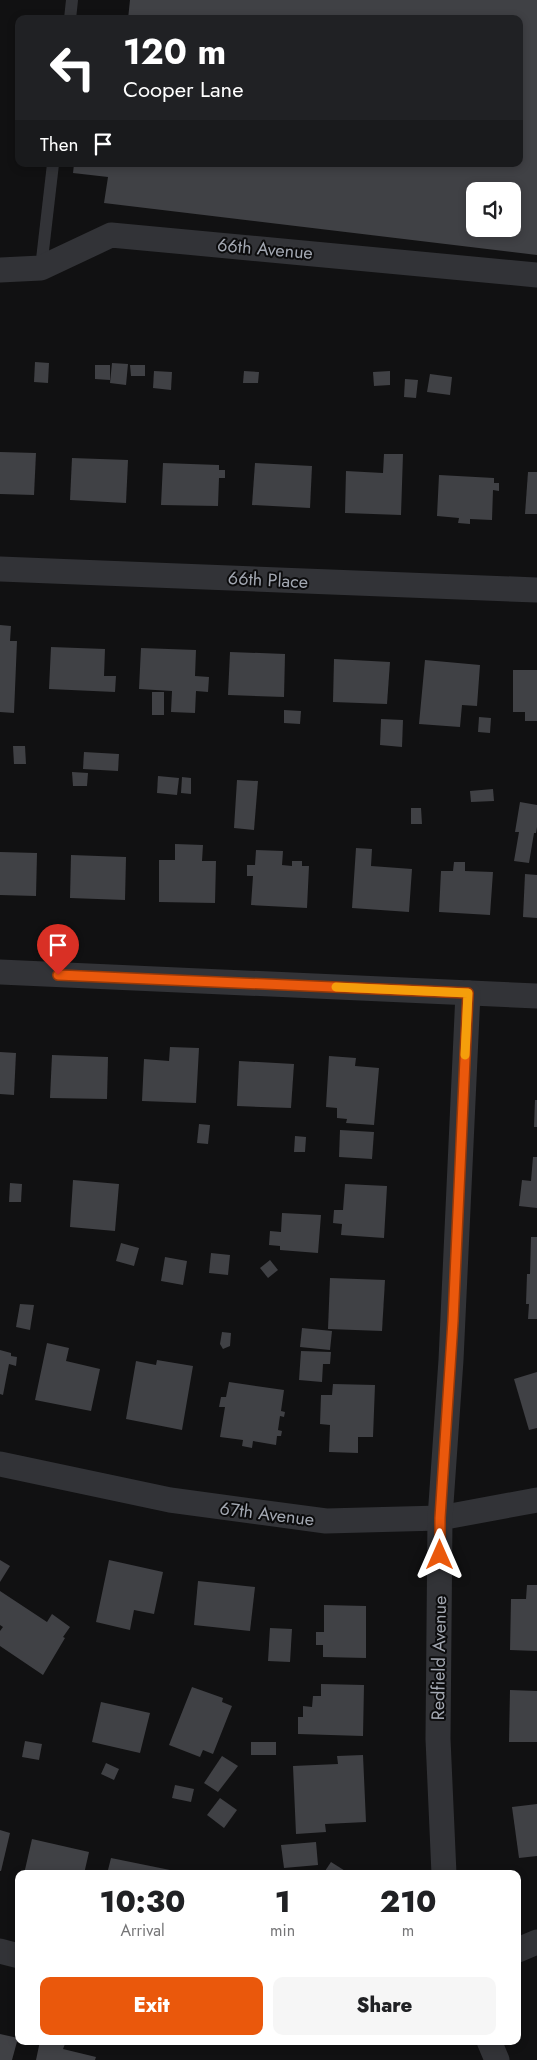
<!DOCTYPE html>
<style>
body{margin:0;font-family:Jost,sans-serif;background:#f6f6f6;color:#202124;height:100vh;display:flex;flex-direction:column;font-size:19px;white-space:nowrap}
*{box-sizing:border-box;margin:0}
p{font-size:16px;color:#757577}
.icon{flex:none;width:28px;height:28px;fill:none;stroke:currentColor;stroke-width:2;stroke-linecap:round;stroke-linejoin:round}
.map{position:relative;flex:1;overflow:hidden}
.drawer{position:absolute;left:15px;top:1870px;width:506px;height:175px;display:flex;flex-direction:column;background:#fff;border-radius:10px;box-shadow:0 2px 8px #0003}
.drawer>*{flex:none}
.top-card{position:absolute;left:15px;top:15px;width:508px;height:152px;border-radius:10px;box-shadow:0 2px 8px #0003;background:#202124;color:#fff;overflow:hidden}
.tools{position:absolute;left:466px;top:182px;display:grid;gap:10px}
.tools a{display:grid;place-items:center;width:55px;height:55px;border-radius:10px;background:#fff;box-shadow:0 2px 8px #0003;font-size:25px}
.pin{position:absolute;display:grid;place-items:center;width:42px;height:42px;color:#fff;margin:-51px -21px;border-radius:50% 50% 50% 0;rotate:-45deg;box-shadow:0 0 5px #0007}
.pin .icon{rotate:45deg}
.me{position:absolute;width:55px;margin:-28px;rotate:0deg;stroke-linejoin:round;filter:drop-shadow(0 0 4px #0008)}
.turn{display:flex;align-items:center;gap:18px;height:105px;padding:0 25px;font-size:22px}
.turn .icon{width:65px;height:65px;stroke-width:2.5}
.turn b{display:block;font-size:35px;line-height:42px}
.then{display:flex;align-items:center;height:48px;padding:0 25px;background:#0003;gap:10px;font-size:19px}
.eta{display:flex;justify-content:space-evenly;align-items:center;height:85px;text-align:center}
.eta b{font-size:30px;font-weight:800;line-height:35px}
.action{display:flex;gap:10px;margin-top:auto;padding:10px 25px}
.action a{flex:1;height:58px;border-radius:10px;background:#ea580c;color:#fff;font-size:20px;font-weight:800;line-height:58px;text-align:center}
.action a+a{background:#f6f6f6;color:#202124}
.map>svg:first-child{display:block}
</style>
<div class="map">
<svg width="537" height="2060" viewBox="0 0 537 2060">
<rect width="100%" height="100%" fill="#111112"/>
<g fill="#404145" fill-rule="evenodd">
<path d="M130 0H537V255L104 203 108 177 73 173 74 164H519V19H128ZM475 191H512V229H475Z"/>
<path d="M35 362 49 363 48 383 34 382Z"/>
<path d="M112 363 128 364 126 385 110 383Z"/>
<path d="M95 365H110V380L95 379Z"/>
<path d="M130 365H145V376H131Z"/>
<path d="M154 371 172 372 171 390 153 388Z"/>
<path d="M244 371 259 372 258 383H243Z"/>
<path d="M390 371V385L374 386 373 372Z"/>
<path d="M430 374 452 377 450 395 427 392Z"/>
<path d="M405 379 418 380 416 398 404 397Z"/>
<path d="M0 452 36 453 34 495 0 494Z"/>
<path d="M384 454H403L401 515 345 513 346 471 383 473Z"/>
<path d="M72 458 128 460 126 503 70 500Z"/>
<path d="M163 463 219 465V470H225V478H219L218 506 161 505Z"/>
<path d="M255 463 312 466 310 508 252 505Z"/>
<path d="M528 472H537V514H525Z"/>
<path d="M439 475 494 478V483H499V491L493 490 492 520 470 519V524L458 523 459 518 437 516Z"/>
<path d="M0 625 11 626 10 641H17L14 713 0 712Z"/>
<path d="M51 647 105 649 104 676H116L115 692 49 689Z"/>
<path d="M141 648 196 650 195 676 209 677 208 692 196 691 195 713 171 712 172 691 139 689Z"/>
<path d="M230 652 285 654 284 697 228 695Z"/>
<path d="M334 659 390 662 387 704 333 702Z"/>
<path d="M425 660 480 665 477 706 462 705 460 727 419 724Z"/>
<path d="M513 670H537V721H525V712H513Z"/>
<rect x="152" y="692" width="12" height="23"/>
<path d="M284 710 301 711 300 724 284 723Z"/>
<path d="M479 717 491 718 490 733 478 732Z"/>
<path d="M381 719 403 720 402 747 380 745Z"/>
<path d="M13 746H25L26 764H14Z"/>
<path d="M84 752 119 754 118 771 83 769Z"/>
<path d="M72 772 88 773 87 786H73Z"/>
<path d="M158 776 179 778 177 795 157 793Z"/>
<path d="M182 777 191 778V794L181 793Z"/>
<path d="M237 780 258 781 254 830 234 828Z"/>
<path d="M493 789 494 801 471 802 470 791Z"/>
<path d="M520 802 537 805V827L536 833H534L529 863 514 861 519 832H515Z"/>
<path d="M411 808H421L422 824H411Z"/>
<path d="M175 844 203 845 202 861H216L215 903 159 902V860H175Z"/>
<path d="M356 848 372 849 371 866 412 869 409 912 352 908Z"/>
<path d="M256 850 283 851 282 865 292 866V861H302V866H309L307 908 251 905 253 876H247V865H255Z"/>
<path d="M0 852 37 853 36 896 0 895Z"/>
<path d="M71 855 126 857 125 900 70 898Z"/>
<path d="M454 862H465V871L493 872 490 915 439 912 441 871H453Z"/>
<path d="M525 874 537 875V918L523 917Z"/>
<path d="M170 1047 199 1048 196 1103 142 1101 144 1059 169 1061Z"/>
<path d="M0 1052 16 1053 14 1095 0 1094Z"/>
<path d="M52 1055 108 1057 107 1099 50 1098Z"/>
<path d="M329 1056 356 1058 355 1066 379 1068 374 1125 346 1123 347 1119 337 1118V1108L326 1107Z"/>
<path d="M239 1061 294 1064 291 1108 237 1106Z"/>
<path d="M535 1100H537V1127H534Z"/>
<path d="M199 1124 210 1125 208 1144 197 1143Z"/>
<path d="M340 1130 374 1132 372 1159 339 1157Z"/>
<path d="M295 1136 306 1137 305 1152H294Z"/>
<path d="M533 1157H537V1208L519 1206 522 1180 531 1181Z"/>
<path d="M73 1180 119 1184 115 1231 70 1227Z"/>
<path d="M10 1183 22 1184 21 1202H9Z"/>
<path d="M345 1184 387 1186 384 1238 341 1235 342 1224 333 1223 334 1210H343Z"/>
<path d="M282 1213 321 1215 318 1253 280 1250V1246L269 1245 270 1231 281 1232Z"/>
<path d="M531 1237H537V1319H528L529 1304H526L527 1274H530Z"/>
<path d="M121 1243 139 1248 134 1266 116 1261Z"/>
<path d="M211 1253 230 1255 228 1275 209 1273Z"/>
<path d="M165 1257 187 1261 183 1285 161 1281Z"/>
<path d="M270 1260 278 1270 268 1278 260 1268Z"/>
<path d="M330 1278 385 1280 382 1331 328 1329Z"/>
<path d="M20 1304 34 1305 30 1330 16 1327Z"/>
<path d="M302 1328 332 1331 330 1350 300 1347Z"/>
<path d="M222 1332 231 1333 230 1346 223 1349 220 1344Z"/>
<path d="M47 1343 69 1348 66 1361 100 1369 91 1411 35 1400Z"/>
<path d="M0 1350 11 1353V1356L17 1357 16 1366 9 1364 3 1395 0 1394Z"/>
<path d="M301 1351 331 1352 330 1364H323L322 1382 299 1380Z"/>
<path d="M157 1360 193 1366 182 1430 126 1419 136 1361 156 1365Z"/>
<path d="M537 1372V1428L529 1430 514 1379Z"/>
<path d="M229 1382 284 1390 281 1411 285 1412 284 1417 280 1416 278 1430 282 1431 281 1436H277L276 1445 253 1441 252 1448 242 1446 243 1440 220 1437 225 1407H219L221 1397H226Z"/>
<path d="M333 1384 375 1385 373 1437H358V1453L329 1452 330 1425 320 1424 321 1395H332Z"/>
<path d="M0 1560 10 1566 0 1582Z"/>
<path d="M109 1560 163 1572 154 1614 134 1610 130 1630 96 1622Z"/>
<path d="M198 1581 255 1587 250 1631 194 1625Z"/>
<path d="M527 1585H537V1651L510 1650 511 1599H526Z"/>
<path d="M0 1591 47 1622 52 1614 70 1627 63 1637 65 1638 43 1675 0 1646V1631L3 1627 0 1625Z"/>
<path d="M324 1605 366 1606V1658L323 1657V1645H316V1632H324Z"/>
<path d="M270 1628 292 1629 290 1662 268 1661Z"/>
<path d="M321 1684 364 1685 363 1736 298 1734V1717H303V1706L312 1707 313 1696H321Z"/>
<path d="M192 1687 223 1698 222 1702 232 1706 213 1754 203 1750 200 1757 169 1745Z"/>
<path d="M510 1690 537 1691V1742H509Z"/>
<path d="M101 1702 150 1713 140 1753 92 1742Z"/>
<path d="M25 1741 42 1744 39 1760 22 1757Z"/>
<rect x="251" y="1742" width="25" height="13"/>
<path d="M363 1755 366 1822 325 1824 326 1832 296 1834 293 1766 338 1764 337 1756Z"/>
<path d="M222 1756 238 1766 218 1792 204 1783Z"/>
<path d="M106 1763 119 1769 114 1780 101 1774Z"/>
<path d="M175 1785 194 1789 191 1802 172 1798Z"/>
<path d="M220 1798 237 1810 224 1828 207 1815Z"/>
<path d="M537 1804V1856L519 1858 512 1807Z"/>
<path d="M0 1830 10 1833 1 1871H0Z"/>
<path d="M32 1839 89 1852 84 1874H24Z"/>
<path d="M316 1842 318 1865 284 1868 281 1845Z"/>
<path d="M111 1858 170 1870 169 1874H107Z"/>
<path d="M331 1862 350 1874H323Z"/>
<path d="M0 2034 18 2038 12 2060H0Z"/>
<path d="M40 2041 65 2044 63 2049 96 2057 95 2060H36Z"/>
</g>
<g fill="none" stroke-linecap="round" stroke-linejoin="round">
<g stroke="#323337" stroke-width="12">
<path d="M70 19 72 0"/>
<path d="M41 268 53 164"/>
</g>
<g stroke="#323337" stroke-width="25">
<path d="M0 270 41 268 111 235 537 275"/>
<path d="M0 569 537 590"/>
<path d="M0 972 537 996"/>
<path d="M0 1464 170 1500 326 1521 440 1518 537 1500"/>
<path d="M444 1874 438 1739 440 1518 451 1360 468 993"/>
<path d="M518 1950 537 1942"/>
<path d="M0 1951 19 1956"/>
<path d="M489 2041 497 2060"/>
</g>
</g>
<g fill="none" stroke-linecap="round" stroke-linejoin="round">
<defs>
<path id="route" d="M58 975 468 993 453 1321 440 1518V1555"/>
</defs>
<use href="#route" stroke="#983908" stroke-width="12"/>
<use href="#route" stroke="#ea580c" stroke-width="9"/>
<path stroke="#f59e0b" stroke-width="9" d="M336 987 468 993 465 1055"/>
</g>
<g text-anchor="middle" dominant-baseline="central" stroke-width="4" stroke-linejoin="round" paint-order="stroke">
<g font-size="18" fill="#a3a8b2" stroke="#0c0c0d">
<text transform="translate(265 249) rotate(5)">66th Avenue</text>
<text transform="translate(268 580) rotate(3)">66th Place</text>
<text transform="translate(267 1514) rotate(7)">67th Avenue</text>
<text transform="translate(439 1658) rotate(-89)">Redfield Avenue</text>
</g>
</g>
</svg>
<div class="tools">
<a><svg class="icon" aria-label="sound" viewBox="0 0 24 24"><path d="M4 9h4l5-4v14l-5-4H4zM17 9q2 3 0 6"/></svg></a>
</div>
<div class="pin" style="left:58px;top:975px;background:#d93025"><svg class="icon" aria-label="arrive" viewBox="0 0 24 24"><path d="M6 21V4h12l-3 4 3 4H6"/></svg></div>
<svg class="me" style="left:440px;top:1555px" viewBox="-20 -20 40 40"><path d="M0-17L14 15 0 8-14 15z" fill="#ea580c" stroke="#fff" stroke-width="4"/></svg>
<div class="top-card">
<div class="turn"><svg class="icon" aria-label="left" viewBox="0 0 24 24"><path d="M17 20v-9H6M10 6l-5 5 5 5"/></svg><div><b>120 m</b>Cooper Lane</div></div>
<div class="then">Then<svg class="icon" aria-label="arrive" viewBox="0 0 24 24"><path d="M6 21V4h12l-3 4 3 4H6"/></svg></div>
</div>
<section class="drawer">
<div class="eta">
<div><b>10:30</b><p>Arrival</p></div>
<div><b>1</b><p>min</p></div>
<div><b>210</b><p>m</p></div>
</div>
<div class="action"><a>Exit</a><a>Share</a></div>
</section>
</div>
